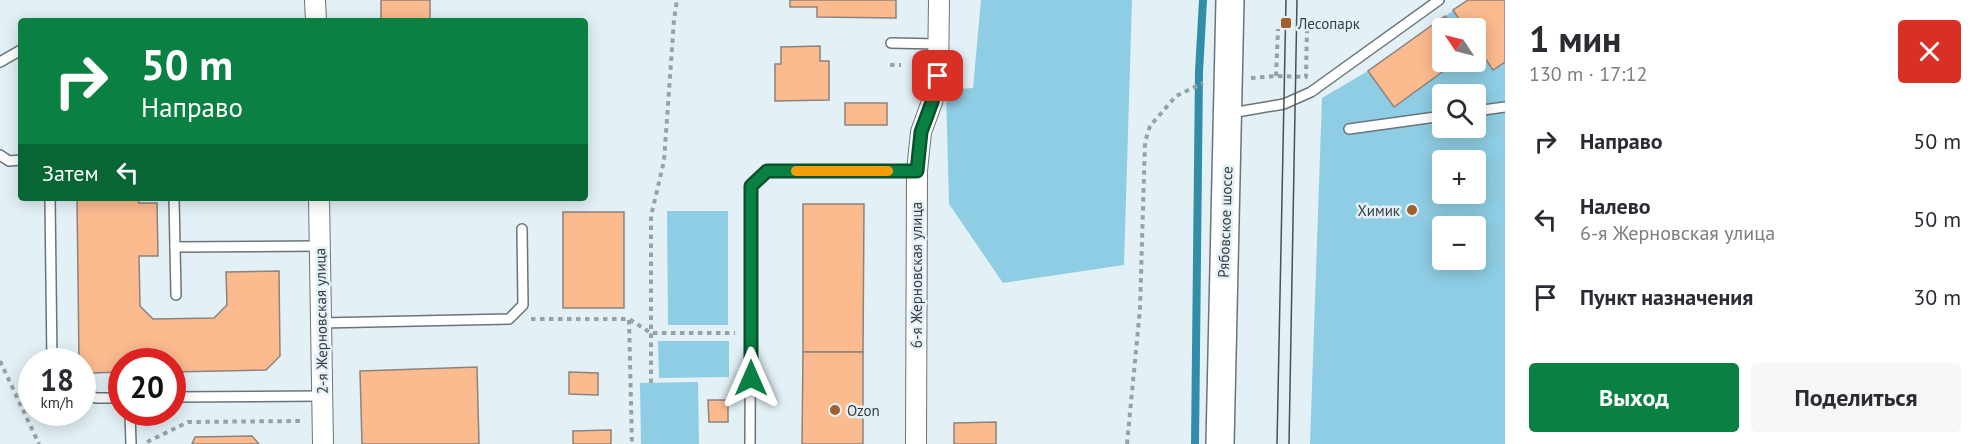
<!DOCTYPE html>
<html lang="ru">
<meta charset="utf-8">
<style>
body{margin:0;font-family:"PT Sans",sans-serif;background:#f7f7f7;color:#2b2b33;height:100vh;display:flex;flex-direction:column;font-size:22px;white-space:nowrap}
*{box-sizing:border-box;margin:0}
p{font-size:20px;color:#7c7c81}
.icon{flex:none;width:33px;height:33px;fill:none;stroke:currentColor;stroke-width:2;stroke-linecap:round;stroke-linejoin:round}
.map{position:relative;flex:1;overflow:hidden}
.sheet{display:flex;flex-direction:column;background:#fff;width:480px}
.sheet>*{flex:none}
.top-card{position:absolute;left:18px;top:18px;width:570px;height:183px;border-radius:6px;box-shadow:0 3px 15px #0003;background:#0b8043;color:#fff;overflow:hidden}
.needle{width:39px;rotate:305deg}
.buttons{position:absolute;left:1432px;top:18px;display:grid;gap:12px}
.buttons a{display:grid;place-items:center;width:54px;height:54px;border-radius:6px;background:#fff;box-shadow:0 3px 15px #0003;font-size:30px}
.speed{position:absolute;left:18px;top:348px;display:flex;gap:12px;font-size:30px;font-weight:700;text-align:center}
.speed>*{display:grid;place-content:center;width:78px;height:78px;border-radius:50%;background:#fff;box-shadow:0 3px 15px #0003;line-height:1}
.speed small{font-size:15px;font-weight:400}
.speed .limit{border:9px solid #d22;background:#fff;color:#111}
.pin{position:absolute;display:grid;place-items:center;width:51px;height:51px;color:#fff;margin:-26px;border-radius:12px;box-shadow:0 3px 9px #0006}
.me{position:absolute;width:66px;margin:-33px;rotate:0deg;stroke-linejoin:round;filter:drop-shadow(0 0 4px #0008)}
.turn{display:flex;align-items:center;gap:21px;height:126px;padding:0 24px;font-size:27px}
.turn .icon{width:78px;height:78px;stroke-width:2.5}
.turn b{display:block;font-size:42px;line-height:51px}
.then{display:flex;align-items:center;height:57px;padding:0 24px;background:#0003;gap:12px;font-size:22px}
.round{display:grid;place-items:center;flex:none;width:63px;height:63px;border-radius:6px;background:#f7f7f7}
.summary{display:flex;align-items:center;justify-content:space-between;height:102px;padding:0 24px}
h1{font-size:36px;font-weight:800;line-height:45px}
.primary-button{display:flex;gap:12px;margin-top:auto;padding:12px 24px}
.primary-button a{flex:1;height:69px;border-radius:6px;background:#0b8043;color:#fff;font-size:24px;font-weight:800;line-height:69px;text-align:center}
.primary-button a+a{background:#f7f7f7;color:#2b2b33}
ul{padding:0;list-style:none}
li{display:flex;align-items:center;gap:18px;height:78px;padding:0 24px}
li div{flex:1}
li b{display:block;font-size:22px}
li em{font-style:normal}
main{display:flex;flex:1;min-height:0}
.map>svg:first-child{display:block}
</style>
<main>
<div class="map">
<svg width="1505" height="444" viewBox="0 0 1505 444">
<rect width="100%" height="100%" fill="#e3f1f6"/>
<g fill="#8ecde3" fill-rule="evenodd">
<path d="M981 0H1132L1124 265 1003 283 949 204 946 90 973 88Z"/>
<path d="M1468 0H1505V444H1310L1322 98 1368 71ZM1443 28H1476V62H1443ZM1443 94H1476V128H1443ZM1443 160H1476V194H1443ZM1443 226H1476V260H1443Z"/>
<path d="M667 211H728V325H668Z"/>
<path d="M658 341H729V377L659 378Z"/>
<path d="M698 382 699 444H641L640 383Z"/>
</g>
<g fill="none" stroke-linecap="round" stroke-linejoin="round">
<path stroke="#328ea8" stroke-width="8" d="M1195 444 1199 72 1203 0"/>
</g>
<g fill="#fcbb8f" stroke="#8d827c" stroke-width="1.5">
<rect x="381" y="0" width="49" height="21"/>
<path d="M790 0H896V18L817 17V7H790Z"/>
<path d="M1468 0H1505V62L1493 70 1476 45V28H1465L1453 10Z"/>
<path d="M1445 16 1455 28H1443V62H1456L1394 107 1368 71Z"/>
<path d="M820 46V61H829V100L775 101V64H781V47Z"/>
<rect x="845" y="103" width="42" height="22"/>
<path d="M77 198H138L139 203H157L158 256H139L140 306 153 319 214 318 227 305 226 272 279 271 280 356 266 370 172 372V362H122V372L93 373 79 360Z"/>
<path d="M803 204H864L863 352H803Z"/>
<rect x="563" y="212" width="61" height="96"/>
<path d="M803 352H863V444H802Z"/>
<path d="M477 367 479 444H362L360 371Z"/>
<path d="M569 372 598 373V395L569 394Z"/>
<path d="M708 400H728V422H709Z"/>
<path d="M996 422V444H954V423Z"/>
<path d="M611 430V444H573V431Z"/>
<path d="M252 436 259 444H192L195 437Z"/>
</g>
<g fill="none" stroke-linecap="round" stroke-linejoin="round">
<defs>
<g id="lane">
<path d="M891 43 938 44"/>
<path d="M0 62 21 50"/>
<path d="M1476 111 1505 107"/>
<path d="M1231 113 1284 104 1311 92 1439 0"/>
<path d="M1349 129 1443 116"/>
<path d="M0 155 9 161 21 160"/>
<path d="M50 198 52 362"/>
<path d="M174 198 176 295"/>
<path d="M175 247 319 246"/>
<path d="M321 323 509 319 523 305 522 229"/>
<path d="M82 393 96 398H122"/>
<path d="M172 397 322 396"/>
<path d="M130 412 131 444"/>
<path d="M750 444 751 186 767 171H917"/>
</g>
<g id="street">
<path d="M315 0 316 21"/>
<path d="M319 198 323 444"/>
<path d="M916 444 917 171 921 132 932 102 938 76 939 0"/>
</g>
<path id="secondary" d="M1220 444 1230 0"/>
</defs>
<use href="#lane" stroke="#697579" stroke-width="12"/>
<use href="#street" stroke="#697579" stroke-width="22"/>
<use href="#secondary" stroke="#697579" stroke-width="30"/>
<g stroke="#98a2a5" stroke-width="4" stroke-dasharray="4.5 4.5" stroke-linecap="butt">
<path d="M890 65H901"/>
<path d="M1276 76 1278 29"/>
<path d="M1251 78 1276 76 1306 77 1307 30"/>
<path d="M531 319H629L651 333H735"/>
<path d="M629 320 632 444"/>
<path d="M0 361 39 444"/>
<path d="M651 383V216L664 161 674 20 677 0"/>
<path d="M147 442 188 422 302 421"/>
<path d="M1127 444 1140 309 1145 142 1150 126 1176 96 1203 83"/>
</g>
<use href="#lane" stroke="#fff" stroke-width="9"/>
<use href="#street" stroke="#fff" stroke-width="20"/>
<use href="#secondary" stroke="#fff" stroke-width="27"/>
<g stroke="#4a5053" stroke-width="1.5">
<path d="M1277 444 1286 0"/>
<path d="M1289 444 1297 0"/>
</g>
</g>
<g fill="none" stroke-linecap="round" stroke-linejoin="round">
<defs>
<path id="route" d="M751 378V186L767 171H917L921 132 932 102 938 76"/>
</defs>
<use href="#route" stroke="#07532c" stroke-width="15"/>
<use href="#route" stroke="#0b8043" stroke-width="10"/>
<path stroke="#f59e0b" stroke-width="10" d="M796 171H888"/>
</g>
<g fill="#a2602e" stroke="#e3f1f6" stroke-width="2">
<rect x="1280" y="17" width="12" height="12" rx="3"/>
<circle cx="1412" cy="210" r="6"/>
<circle cx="835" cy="410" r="6"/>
</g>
<g text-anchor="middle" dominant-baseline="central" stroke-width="5" stroke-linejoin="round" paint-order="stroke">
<g font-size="15" fill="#383d3f" stroke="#e3f1f6" text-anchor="start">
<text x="1298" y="23">Лесопарк</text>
<text x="1400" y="210" text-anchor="end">Химик</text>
<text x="847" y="410">Ozon</text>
</g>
<g font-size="15" fill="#383d3f" stroke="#e3f1f6">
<text transform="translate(1225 222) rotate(-88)">Рябовское шоссе</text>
<text transform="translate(916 275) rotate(-90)">6-я Жерновская улица</text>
<text transform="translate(321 321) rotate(-91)">2-я Жерновская улица</text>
</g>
</g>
</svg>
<div class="buttons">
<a><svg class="needle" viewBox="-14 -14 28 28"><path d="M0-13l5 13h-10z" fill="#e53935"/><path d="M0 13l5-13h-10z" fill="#7c7c81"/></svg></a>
<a><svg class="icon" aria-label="search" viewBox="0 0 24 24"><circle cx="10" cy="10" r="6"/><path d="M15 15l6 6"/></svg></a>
<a>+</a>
<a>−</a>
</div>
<div class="speed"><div>18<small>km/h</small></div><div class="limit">20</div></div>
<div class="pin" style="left:938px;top:76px;background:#d93025"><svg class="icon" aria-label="arrive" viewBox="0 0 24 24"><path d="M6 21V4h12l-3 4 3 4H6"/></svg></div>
<svg class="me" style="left:751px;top:378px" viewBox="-20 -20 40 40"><path d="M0-17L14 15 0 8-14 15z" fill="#0b8043" stroke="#fff" stroke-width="4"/></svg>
<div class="top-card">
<div class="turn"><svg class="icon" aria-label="right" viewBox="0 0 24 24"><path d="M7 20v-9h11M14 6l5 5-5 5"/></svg><div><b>50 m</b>Направо</div></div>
<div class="then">Затем<svg class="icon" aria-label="left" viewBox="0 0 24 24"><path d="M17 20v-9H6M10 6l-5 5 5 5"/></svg></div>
</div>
</div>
<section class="sheet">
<div class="summary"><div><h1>1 мин</h1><p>130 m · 17:12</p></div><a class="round" style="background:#d93025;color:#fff"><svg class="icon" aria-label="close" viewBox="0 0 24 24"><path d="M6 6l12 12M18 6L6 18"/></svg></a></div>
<ul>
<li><svg class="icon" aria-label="right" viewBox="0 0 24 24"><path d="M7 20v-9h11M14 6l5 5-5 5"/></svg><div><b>Направо</b></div><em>50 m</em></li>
<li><svg class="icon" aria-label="left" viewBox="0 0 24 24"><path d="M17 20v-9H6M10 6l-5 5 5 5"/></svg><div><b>Налево</b><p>6-я Жерновская улица</p></div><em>50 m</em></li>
<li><svg class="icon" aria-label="arrive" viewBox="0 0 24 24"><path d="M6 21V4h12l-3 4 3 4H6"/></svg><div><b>Пункт назначения</b></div><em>30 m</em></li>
</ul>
<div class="primary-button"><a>Выход</a><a>Поделиться</a></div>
</section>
</main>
